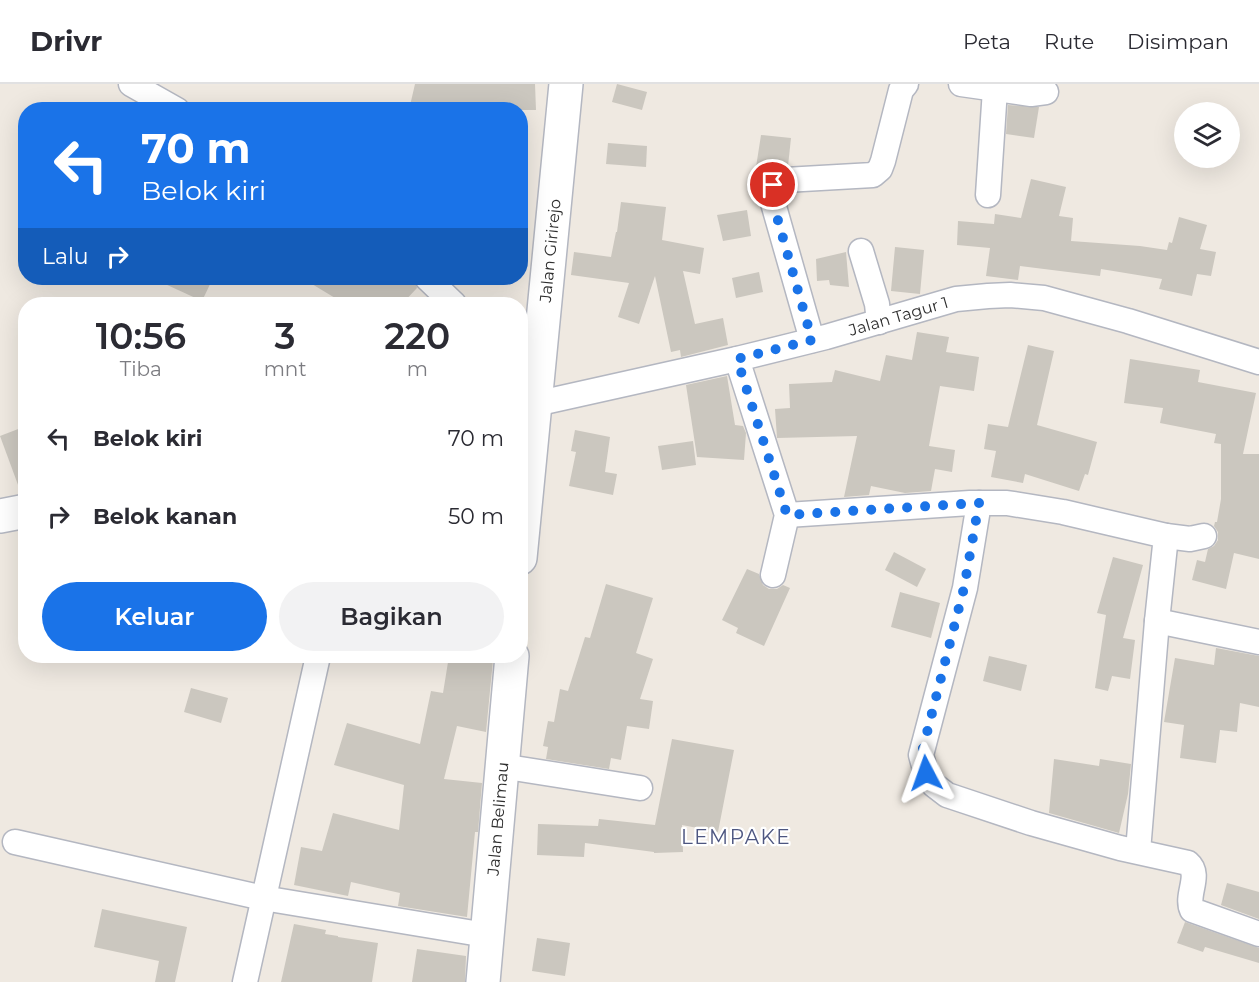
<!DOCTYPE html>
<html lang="id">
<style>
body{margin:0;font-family:Montserrat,sans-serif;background:#f2f2f3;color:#2b2b33;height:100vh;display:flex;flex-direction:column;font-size:22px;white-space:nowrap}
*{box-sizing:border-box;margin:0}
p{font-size:20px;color:#7c7c81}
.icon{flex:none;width:33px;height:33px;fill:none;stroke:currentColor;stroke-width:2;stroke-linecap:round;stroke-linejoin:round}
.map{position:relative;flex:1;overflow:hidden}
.panel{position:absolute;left:18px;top:213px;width:510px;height:366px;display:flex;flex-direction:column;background:#fff;border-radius:24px;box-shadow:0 6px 24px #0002}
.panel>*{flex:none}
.top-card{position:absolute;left:18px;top:18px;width:510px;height:183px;border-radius:24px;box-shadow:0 6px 24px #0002;background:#1a73e8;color:#fff;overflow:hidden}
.tools{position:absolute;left:1174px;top:18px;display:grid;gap:12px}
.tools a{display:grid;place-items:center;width:66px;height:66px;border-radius:50%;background:#fff;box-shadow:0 6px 24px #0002;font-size:30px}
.pin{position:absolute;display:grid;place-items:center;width:51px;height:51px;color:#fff;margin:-26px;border:3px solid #fff;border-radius:50%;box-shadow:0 2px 6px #0007}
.me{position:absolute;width:66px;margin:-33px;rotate:356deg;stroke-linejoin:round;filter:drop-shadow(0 0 4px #0008)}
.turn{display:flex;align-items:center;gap:21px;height:126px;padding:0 24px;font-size:27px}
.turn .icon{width:78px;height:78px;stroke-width:2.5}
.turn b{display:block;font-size:42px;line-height:51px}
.then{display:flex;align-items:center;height:57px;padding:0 24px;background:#0003;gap:12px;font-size:22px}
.eta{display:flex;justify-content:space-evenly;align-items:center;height:102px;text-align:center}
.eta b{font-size:36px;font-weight:600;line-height:42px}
.button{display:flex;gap:12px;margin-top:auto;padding:12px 24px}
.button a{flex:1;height:69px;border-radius:36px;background:#1a73e8;color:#fff;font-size:24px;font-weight:600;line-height:69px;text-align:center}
.button a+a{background:#f2f2f3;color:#2b2b33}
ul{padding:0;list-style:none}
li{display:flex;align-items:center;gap:18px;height:78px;padding:0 24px}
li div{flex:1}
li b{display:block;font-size:22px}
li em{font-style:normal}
header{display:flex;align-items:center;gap:36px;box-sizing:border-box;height:84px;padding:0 30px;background:#fff;border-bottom:2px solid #e1e1e2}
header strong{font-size:28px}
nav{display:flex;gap:33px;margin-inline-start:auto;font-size:21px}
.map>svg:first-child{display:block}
</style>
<header>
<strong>Drivr</strong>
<nav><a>Peta</a><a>Rute</a><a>Disimpan</a></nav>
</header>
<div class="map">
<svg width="1259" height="898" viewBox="0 0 1259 898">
<rect width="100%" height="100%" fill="#efe9e1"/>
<g fill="#cbc7bf">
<path d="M415 0H535L536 26H409Z"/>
<path d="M617 0 647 8 642 26 612 18Z"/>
<path d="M1008 21 1039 23 1034 54 1006 50Z"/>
<path d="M761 51 791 54 788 82 775 85 756 83Z"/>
<path d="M608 59 647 62 646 83 606 80Z"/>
<path d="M1031 95 1066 103 1059 132 1073 134 1071 157 1140 162 1167 166 1169 158 1172 159 1179 133 1207 141 1200 165 1216 168 1211 192 1197 190 1192 212 1159 205 1162 195 1101 185 1100 192 1020 182 1018 196 986 192 990 164 957 161 958 137 994 140 995 130 1021 134Z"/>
<path d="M621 118 666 123 662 156 704 164 700 190 683 187 695 240 723 234 728 261 681 273 680 266 671 268 655 192 639 240 618 233 629 199 571 191 574 168 611 173 616 148H617Z"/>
<path d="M747 126 751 152 723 157 717 131Z"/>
<path d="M895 163 924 166 920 210 891 207Z"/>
<path d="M846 168 849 203 830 201 829 196 817 197 816 175Z"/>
<path d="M759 188 763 208 736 214 732 194Z"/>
<path d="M152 194H213L202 217Z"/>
<path d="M302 194H413L417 204 402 220H345Z"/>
<path d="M917 248 949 253 946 268 979 273 974 307 940 302 929 362 955 366 952 388 935 385 931 407 905 409 871 402 869 411 844 413 857 352 777 354 775 325 790 324 789 300 832 298 835 286 880 297 886 271 912 276Z"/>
<path d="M1028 261 1054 267 1037 341 1097 358 1088 391 1085 390 1079 407 1025 390 1023 399 991 393 996 367 984 365 988 340 1008 343Z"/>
<path d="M1130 275 1200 286 1198 298 1256 309 1243 370H1259V475L1234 469 1226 505 1192 496 1197 476 1205 478 1208 465 1214 462 1218 456V448L1214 442 1215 438H1217L1221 415V360L1214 359 1216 350 1160 339 1163 324 1124 319Z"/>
<path d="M727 292 735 341 743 342 746 349 744 376 697 373 686 301Z"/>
<path d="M26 342V409H21L0 352Z"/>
<path d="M575 346 610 353 605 388 617 390 613 411 569 402 576 368 571 367Z"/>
<path d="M693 357 696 381 662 386 658 362Z"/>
<path d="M894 468 926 485 917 503 885 486Z"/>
<path d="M1113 473 1143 481 1123 554 1135 556 1130 595 1112 592 1108 607 1095 604 1106 531 1097 529Z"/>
<path d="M747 485 759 490 763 501 769 505H777L783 501 790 504 764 562 736 549 738 544 722 536Z"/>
<path d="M606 500 653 514 636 569 653 575 640 615 653 617 649 645 627 642 621 676 611 674 609 685 546 675 548 663 543 662 548 637 554 638 560 605 568 607 585 553 590 554Z"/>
<path d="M900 508 940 519 931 554 891 543Z"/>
<path d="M1216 564 1259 572V623L1240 619 1237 648 1220 646 1216 679 1180 674 1184 641 1164 638 1175 574 1214 581Z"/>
<path d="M449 572 493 576 486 648 457 642 444 695 482 699 478 748H475L467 833 398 822 400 809 351 798 348 812 294 801 301 763 322 767 333 729 399 746 404 701 334 681 347 639 420 660 431 607 443 609Z"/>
<path d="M989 572 1027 581 1021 607 983 597Z"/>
<path d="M191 604 228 614 221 639 184 628Z"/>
<path d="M672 655 734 666 718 748 682 741 683 768 654 769V768L585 759 584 773 537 771 538 740 598 742 599 735 655 741Z"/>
<path d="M1054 675 1099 682 1100 675 1131 680 1128 710 1119 749 1049 729Z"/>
<path d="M1227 799 1259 808V835L1221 821Z"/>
<path d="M102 825 187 843 175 898H155L159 877 94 863Z"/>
<path d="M1185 838 1259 864V879L1205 863 1203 868 1177 859Z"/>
<path d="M294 840 326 846 325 850 338 852V853L378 859 372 898H281Z"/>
<path d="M537 854 570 859 565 892 532 887Z"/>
<path d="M417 865 466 872 465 898H412Z"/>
</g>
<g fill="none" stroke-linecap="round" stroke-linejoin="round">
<defs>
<g id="street">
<path d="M131 0 177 26"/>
<path d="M961 0 1031 10 1046 8"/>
<path d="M988 111 995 5"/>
<path d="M861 167 877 220 879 238"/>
<path d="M427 194 454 220"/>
<path d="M812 256 773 119V101L785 96 873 91 880 85 883 77 901 6 906 0"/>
<path d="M737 275 787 431 773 491"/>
<path id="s1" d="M535 320 737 275 826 253 956 215 988 212 1010 211 1044 214 1128 237 1259 278"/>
<path d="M979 419 965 504 921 671 926 689 934 701 947 711 1031 739 1120 764 1188 779C1202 791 1185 811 1192 826L1259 850"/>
<path d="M787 431 970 419H1007L1063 428 1166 452 1157 537 1138 767"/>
<path d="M1166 452 1190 455 1204 452"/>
<path d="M1157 537 1259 558"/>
<path d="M501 682 640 704"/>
<path d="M15 758 263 814 486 851"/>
<path d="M245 898 318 572"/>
</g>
<g id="secondary">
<path d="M0 432 26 427"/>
<path id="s2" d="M520 474 566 0"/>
<path id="s3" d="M483 898 512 572"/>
</g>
</defs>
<use href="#street" stroke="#b4b7c1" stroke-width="27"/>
<use href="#secondary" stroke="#b4b7c1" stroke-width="36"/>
<use href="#street" stroke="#fff" stroke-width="24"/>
<use href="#secondary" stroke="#fff" stroke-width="33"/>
</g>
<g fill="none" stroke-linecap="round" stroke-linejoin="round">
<path stroke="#1a73e8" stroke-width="10" stroke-dasharray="0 18" d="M773 101V119L812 256 737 275 787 431 979 419 964 504 921 672 926 689"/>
</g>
<g text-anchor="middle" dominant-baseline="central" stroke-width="4.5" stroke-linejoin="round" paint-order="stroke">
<g font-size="16" fill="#2e2e2e" stroke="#fff">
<text stroke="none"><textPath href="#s2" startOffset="309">Jalan Girirejo</textPath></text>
<text stroke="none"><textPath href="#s1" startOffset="374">Jalan Tagur 1</textPath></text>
<text stroke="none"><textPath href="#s3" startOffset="164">Jalan Belimau</textPath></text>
</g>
<g font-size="20" letter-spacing="1.5" fill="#4d5680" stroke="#fff">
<text x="736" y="753">LEMPAKE</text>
</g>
</g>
</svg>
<div class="tools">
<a><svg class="icon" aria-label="layers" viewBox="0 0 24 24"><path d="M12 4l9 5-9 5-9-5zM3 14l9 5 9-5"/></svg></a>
</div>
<div class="pin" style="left:773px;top:101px;background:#d93025"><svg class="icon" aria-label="arrive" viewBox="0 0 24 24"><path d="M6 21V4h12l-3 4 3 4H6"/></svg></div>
<svg class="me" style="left:926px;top:689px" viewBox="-20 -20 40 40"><path d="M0-17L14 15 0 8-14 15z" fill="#1a73e8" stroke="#fff" stroke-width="4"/></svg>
<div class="top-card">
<div class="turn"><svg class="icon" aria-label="left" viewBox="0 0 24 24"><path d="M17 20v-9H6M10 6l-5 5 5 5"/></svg><div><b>70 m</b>Belok kiri</div></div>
<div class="then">Lalu<svg class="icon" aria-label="right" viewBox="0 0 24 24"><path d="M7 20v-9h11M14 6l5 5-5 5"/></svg></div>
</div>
<section class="panel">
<div class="eta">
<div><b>10:56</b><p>Tiba</p></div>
<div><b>3</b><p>mnt</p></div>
<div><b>220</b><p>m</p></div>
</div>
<ul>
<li><svg class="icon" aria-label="left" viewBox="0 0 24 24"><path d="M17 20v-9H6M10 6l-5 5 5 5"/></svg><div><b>Belok kiri</b></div><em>70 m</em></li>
<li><svg class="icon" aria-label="right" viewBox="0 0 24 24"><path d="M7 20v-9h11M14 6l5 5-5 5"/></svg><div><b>Belok kanan</b></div><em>50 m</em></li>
</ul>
<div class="button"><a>Keluar</a><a>Bagikan</a></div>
</section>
</div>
